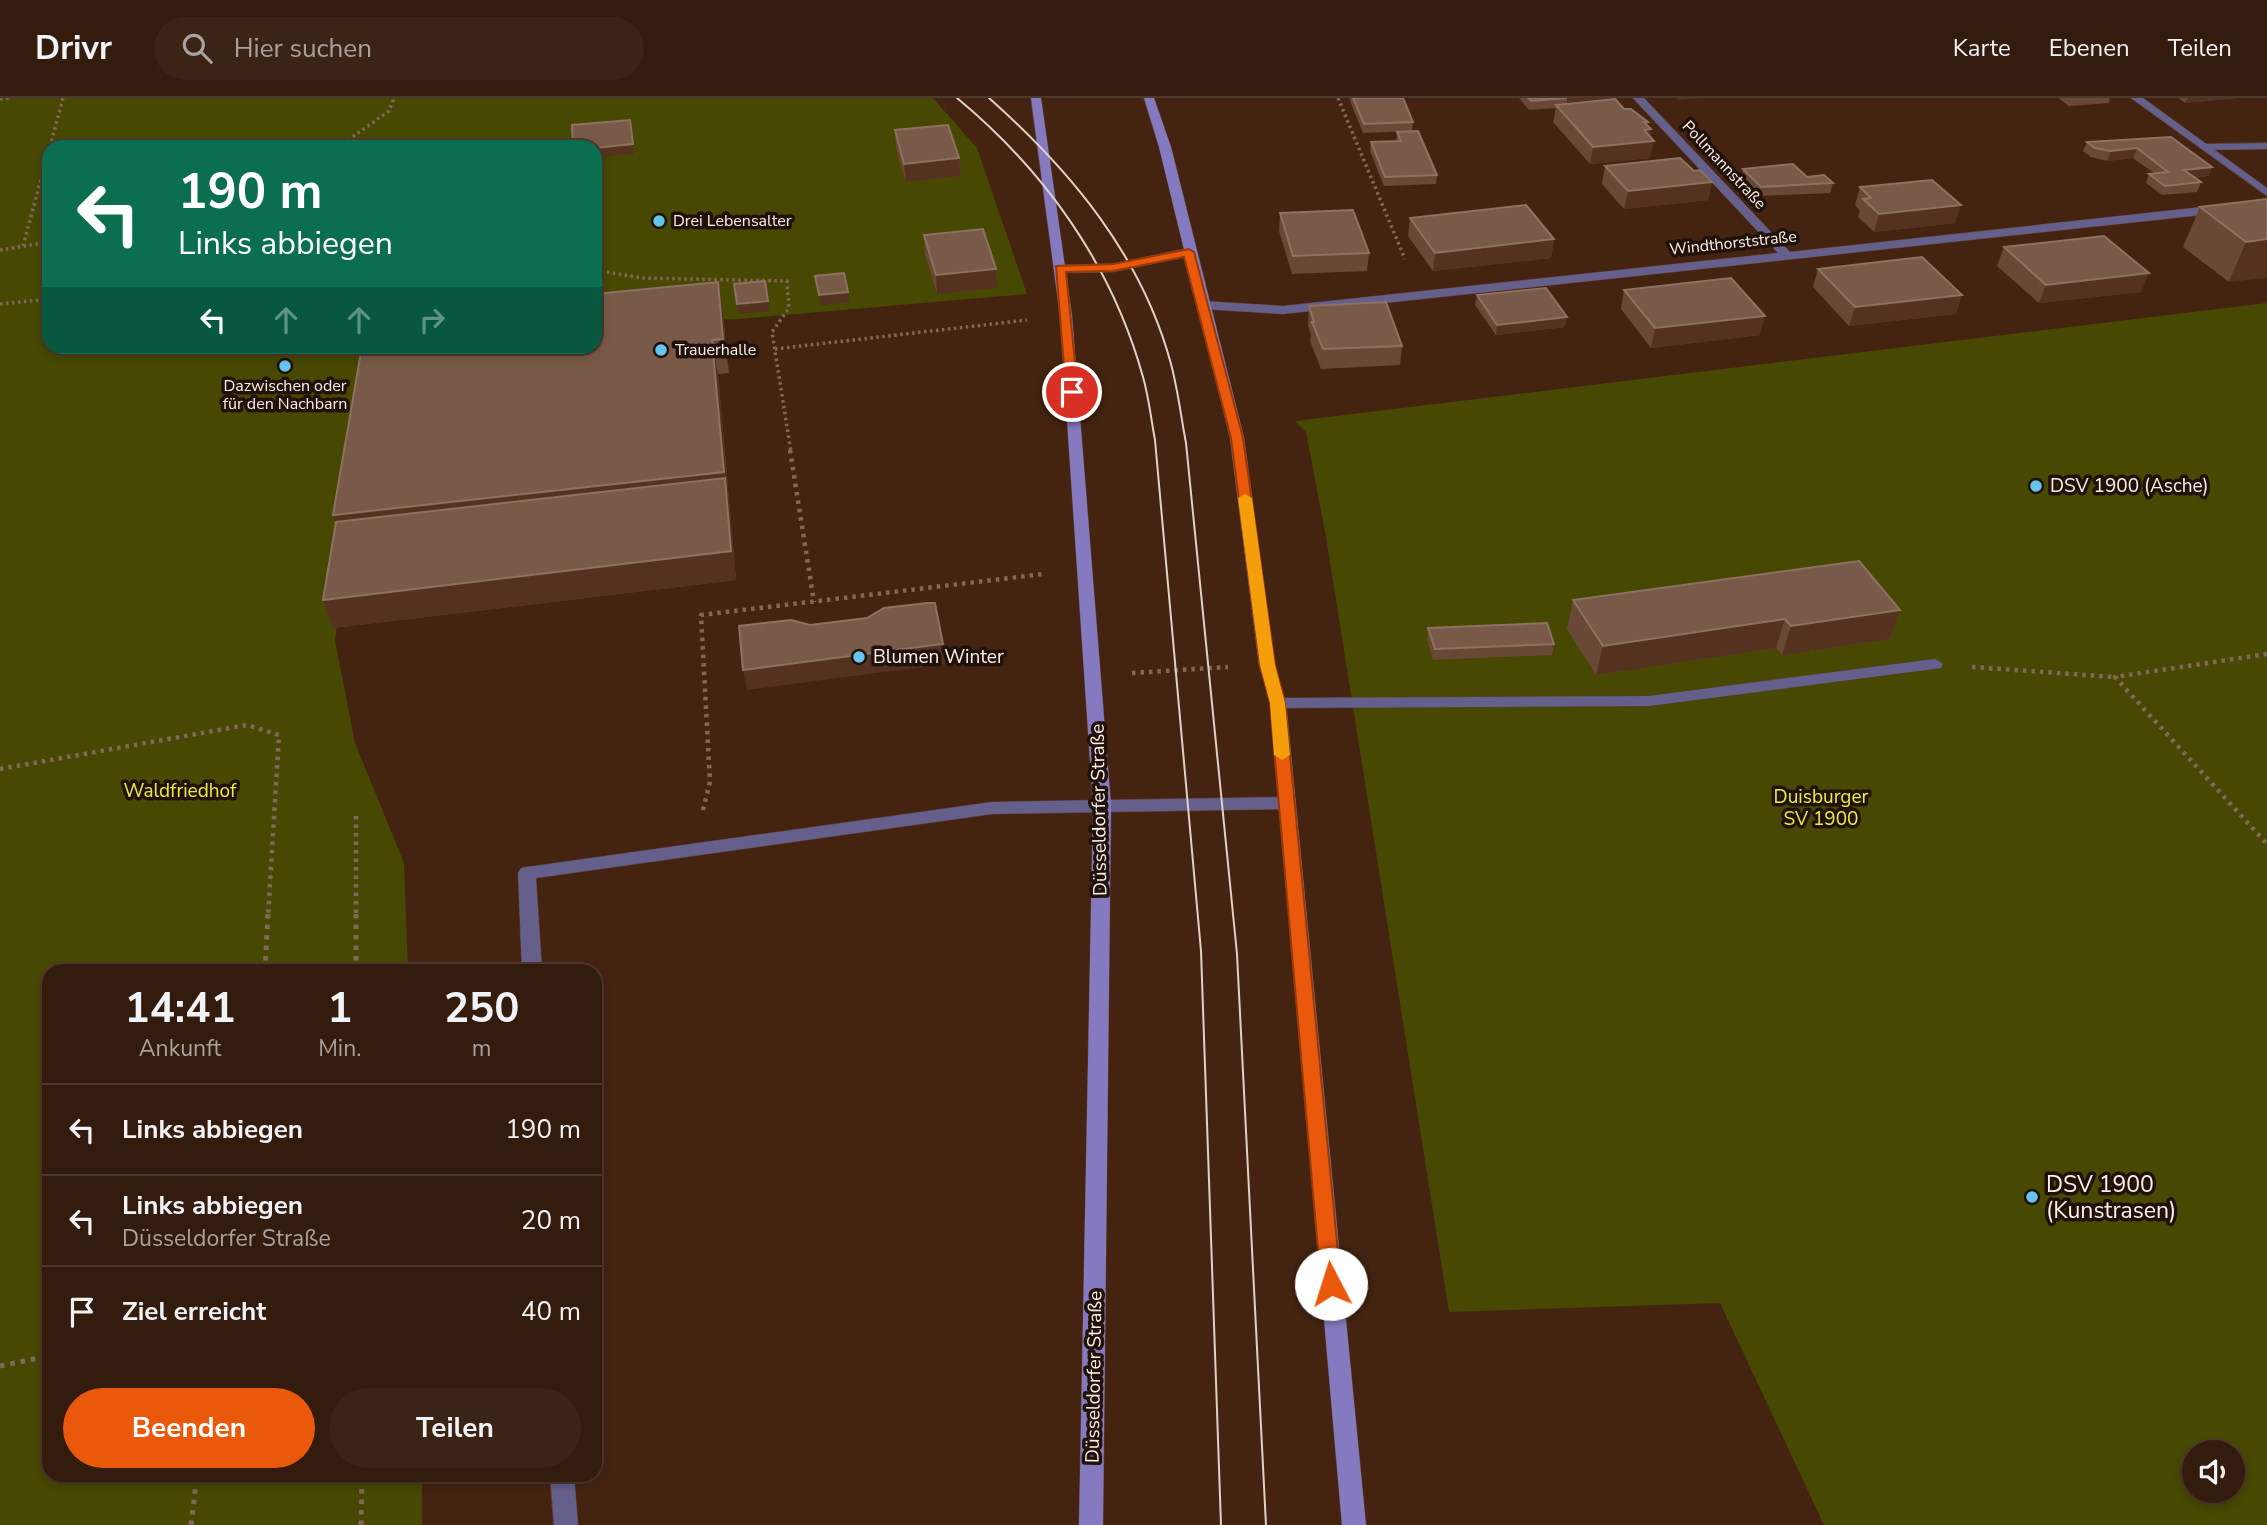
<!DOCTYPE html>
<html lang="de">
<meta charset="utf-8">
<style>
body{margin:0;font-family:"Nunito Sans",sans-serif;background:#3b2416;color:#f1f3f6;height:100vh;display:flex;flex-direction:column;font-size:26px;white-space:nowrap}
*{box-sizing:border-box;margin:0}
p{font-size:23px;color:#a9a19d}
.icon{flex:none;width:38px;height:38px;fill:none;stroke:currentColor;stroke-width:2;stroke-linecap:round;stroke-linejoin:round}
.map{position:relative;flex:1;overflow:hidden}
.details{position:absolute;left:42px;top:866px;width:560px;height:518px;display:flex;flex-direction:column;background:#331b0d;border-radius:21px;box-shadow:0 4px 10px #0003,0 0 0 2px #4e392e}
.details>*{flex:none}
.top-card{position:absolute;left:42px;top:42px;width:560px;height:214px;border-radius:21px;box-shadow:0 4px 10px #0003,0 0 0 2px #4e392e;background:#0b6e4f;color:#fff;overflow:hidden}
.buttons{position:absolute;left:2182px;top:1342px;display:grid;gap:14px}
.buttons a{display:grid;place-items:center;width:63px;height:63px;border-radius:50%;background:#331b0d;box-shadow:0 4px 10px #0003,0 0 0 2px #4e392e;font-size:35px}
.pin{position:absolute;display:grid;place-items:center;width:60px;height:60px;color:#fff;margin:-30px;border:4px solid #fff;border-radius:50%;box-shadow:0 2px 7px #0007}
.me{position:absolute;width:77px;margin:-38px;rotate:355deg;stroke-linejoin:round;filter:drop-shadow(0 0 5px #0008)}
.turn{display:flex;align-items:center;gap:24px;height:147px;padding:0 21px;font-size:32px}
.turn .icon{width:91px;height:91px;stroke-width:2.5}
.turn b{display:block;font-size:49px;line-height:60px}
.lanes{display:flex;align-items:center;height:66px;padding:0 21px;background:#0003;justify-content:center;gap:35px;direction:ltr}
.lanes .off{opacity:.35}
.eta{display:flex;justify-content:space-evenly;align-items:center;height:119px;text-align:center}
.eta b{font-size:42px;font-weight:700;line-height:49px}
.button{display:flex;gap:14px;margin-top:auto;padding:14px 21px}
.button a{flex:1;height:80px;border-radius:42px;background:#ea580c;color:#fff;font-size:28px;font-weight:700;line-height:80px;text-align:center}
.button a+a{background:#3b2416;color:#f1f3f6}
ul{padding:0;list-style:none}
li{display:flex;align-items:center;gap:21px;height:91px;padding:0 21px;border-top:2px solid #4e392e}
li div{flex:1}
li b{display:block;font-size:26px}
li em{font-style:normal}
header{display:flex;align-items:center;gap:42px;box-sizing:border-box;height:98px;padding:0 35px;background:#331b0d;border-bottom:2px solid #4e392e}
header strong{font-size:33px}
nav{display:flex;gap:38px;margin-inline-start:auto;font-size:24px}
.search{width:490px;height:63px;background:#3b2416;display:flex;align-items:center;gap:18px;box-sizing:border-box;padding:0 24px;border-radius:38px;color:#a9a19d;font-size:26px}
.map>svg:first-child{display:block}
</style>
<header>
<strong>Drivr</strong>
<div class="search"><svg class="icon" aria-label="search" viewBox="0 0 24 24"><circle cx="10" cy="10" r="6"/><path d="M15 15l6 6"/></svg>Hier suchen</div>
<nav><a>Karte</a><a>Ebenen</a><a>Teilen</a></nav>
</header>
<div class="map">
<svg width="2267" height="1427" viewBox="0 0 2267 1427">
<rect width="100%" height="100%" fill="#442411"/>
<g fill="#474802" fill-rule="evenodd">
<path d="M0 0H933L977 50 1027 196 738 221 595 224V49H49V248L367 249 335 543 355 645 404 765 408 873H49V1377H422V1427H0Z"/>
<path d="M2267 205V1427H1824L1720 1205 1449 1214 1326 439 1306 334 1295 323ZM2194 1354H2233V1393H2194Z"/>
</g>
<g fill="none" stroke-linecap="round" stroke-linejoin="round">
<defs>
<g id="service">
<path d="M2267 45V51L2205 52 2199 49 2205 46Z"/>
<path d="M1189 150 1193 151V157L1113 174 1060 175 1054 171 1060 167 1113 166Z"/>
<path d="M1935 561 1943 566 1941 570 1649 608 1278 610 1270 605 1278 600 1649 598Z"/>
<path d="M1287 699 1296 705 1287 711 992 716 536 780 542 873H522L518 775 521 770 527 769 992 704Z"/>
<path d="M550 1377H574L578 1427H554Z"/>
</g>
<g id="minor">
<path d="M1633 0H1644L1790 154 2267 102V110L1283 216 1202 211 1196 207 1202 203 1283 208 1778 155Z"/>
<path d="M2131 0H2143L2267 90V98Z"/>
</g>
<g id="secondary">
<path d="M1031 0H1041L1072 218 1111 707 1103 1427H1079L1093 707 1060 218Z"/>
<path d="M1144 0H1154L1171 49 1244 340 1275 567 1286 605 1366 1427H1342L1270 605 1259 567 1230 340 1159 49Z"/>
</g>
</defs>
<use href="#service" stroke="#5e402f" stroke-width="1"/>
<use href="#minor" stroke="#5e402f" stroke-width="1"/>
<use href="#secondary" stroke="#5e402f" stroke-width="1"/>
<g stroke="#816757" stroke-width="3.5" stroke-dasharray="2.5 3.5" stroke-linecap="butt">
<path d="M1338 0 1405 161"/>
<path d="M0 1 9 0"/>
<path d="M50 49 63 0"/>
<path d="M338 49 389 13 394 0"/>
<path d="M23 148 49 51"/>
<path d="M0 152 49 144"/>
<path d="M595 172 642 180 787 183 789 210 772 234 791 354"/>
<path d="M0 206 49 201"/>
<path d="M775 251 1027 222"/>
<path d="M306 252 307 248"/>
</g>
<g stroke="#816757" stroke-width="4.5" stroke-dasharray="3.5 5" stroke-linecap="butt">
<path d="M790 352 814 504"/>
<path d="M2267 556 2115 579 2267 746"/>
<path d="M1972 569 2115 579"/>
<path d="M1132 575 1228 569"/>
<path d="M0 671 247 627 279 637 268 818"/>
<path d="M703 712 710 684 701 517 1043 476"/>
<path d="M356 718V818"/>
</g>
<g stroke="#816757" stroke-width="5" stroke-dasharray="4.5 6" stroke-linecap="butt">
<path d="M356 816V873"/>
<path d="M265 873 268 816"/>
<path d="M0 1268 49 1258"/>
<path d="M191 1427 197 1377"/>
<path d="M361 1427 362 1377"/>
</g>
<use href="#service" fill="#655f8b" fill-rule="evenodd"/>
<use href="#minor" fill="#655f8b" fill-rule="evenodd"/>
<use href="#secondary" fill="#857ac0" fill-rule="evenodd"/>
<g stroke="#e0d1c7" stroke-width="2">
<path d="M957 0C1045 73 1112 167 1143 279 1149 300 1151 321 1155 342L1201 853 1221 1427"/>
<path d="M989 0C1071 73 1142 158 1171 266 1178 292 1181 319 1186 345L1237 856 1266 1427"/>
</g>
</g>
<g fill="#694835">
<path d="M1350 0H1403L1413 24 1412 33 1363 35 1350 3Z"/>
<path d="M1519 0H1608L1567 4 1566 6 1624 11 1651 31 1650 38V60L1590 66 1553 24 1556 10 1529 12Z"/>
<path d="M2058 0H2110L2109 5 2069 8Z"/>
<path d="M2178 0H2236L2185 5Z"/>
<path d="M895 32 959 60 961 78 906 84 896 50Z"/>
<path d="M1397 34 1437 77 1436 86 1384 88 1370 53 1371 44 1396 43Z"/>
<path d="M2171 39 2212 69 2208 78 2195 80 2201 84 2197 94 2162 97 2146 85 2149 76 2154 75 2133 60 2107 63 2091 59 2083 53 2087 44Z"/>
<path d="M1605 68 1694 73 1712 84 1708 102 1624 111 1602 86Z"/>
<path d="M1743 71 1807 79 1833 85 1830 95 1759 98 1741 80Z"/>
<path d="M1860 89 1955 125 1874 134 1858 119 1860 113 1855 107Z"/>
<path d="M2267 101 2229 184 2183 149 2200 109Z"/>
<path d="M1280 115 1369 155 1367 173 1292 176 1279 133Z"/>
<path d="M1410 120 1554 141 1551 160 1433 173 1408 138Z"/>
<path d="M924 137 996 171 997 190 937 196 925 156Z"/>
<path d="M2004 149 2141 194 2039 205 1997 168Z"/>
<path d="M1818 171 1956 216 1849 228 1813 189Z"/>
<path d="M718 184 723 217 729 275 718 276 736 482 333 530 323 502 336 424 333 417Z"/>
<path d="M1624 192 1760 237 1651 250 1621 211Z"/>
<path d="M1477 197 1565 229 1496 237 1475 207Z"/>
<path d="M1309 208 1402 248 1400 267 1321 271 1310 243 1311 237 1308 227Z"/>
<path d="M1573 502 1900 512 1890 541 1782 557 1776 550 1596 577 1567 531Z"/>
<path d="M1428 530 1554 546 1552 557 1433 562 1427 541Z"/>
</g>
<g fill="#54321f">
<path d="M1563 0H1608L1567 4V0Z"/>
<path d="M1678 0H1701L1677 2Z"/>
<path d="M2188 0H2236L2185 5Z"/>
<path d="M630 22 634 56 595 59V50Z"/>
<path d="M1644 24H1648L1647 32 1651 31 1649 43H1654L1650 60 1590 66 1593 49Z"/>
<path d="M2137 50 2133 60 2107 63 2111 53Z"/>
<path d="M959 60 961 78 906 84 904 66Z"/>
<path d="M2212 69 2208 78 2181 81 2184 72Z"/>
<path d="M1712 84 1708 102 1624 111 1628 93Z"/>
<path d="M1961 107 1955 125 1874 134 1879 116Z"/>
<path d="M1554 141 1551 160 1433 173 1435 155Z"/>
<path d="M2267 141V180L2229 184 2246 144Z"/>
<path d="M996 171 997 190 937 196 936 177Z"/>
<path d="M2149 175 2141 194 2039 205 2046 187Z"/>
<path d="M718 184 723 217 729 275 723 241Z"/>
<path d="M848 194 849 204 821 207 819 197Z"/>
<path d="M1962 197 1956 216 1849 228 1855 209Z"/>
<path d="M768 203 769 213 739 216 737 206Z"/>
<path d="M1765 218 1760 237 1651 250 1655 230Z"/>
<path d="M1567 219 1565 229 1496 237 1497 227Z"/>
<path d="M712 242 718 276 736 482 333 530 323 502 346 453 333 417Z"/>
<path d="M1900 512 1890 541 1782 557 1791 528Z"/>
<path d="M1785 521 1776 550 1596 577 1603 548Z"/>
<path d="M943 546 945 566 747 592 743 572Z"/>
</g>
<g fill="#795a48" stroke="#8d7161" stroke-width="2">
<path d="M1353 0H1403L1413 24 1364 26Z"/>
<path d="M1528 0H1567L1531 3Z"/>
<path d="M1615 1 1624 11H1631L1648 24H1644L1651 31 1644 32 1654 43 1593 49 1556 7Z"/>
<path d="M630 22 633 46 595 50V49H573L572 27Z"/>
<path d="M948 27 959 60 904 66 895 32Z"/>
<path d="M1418 33 1437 77 1385 79 1371 44 1401 43 1397 34Z"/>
<path d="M2171 39 2212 69 2184 72 2201 84 2165 88 2149 76 2168 74 2137 50 2111 53 2095 50 2087 44Z"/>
<path d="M1680 60 1694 73 1700 72 1712 84 1628 93 1605 68Z"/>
<path d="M1793 66 1807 79 1824 77 1833 85 1761 89 1743 71Z"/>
<path d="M1932 82 1961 107 1879 116 1863 101 1871 100 1860 89Z"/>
<path d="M2267 101V141L2246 144 2200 109Z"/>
<path d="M1526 107 1554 141 1435 155 1410 120Z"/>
<path d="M1353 112 1369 155 1293 158 1280 115Z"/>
<path d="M983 131 996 171 936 177 924 137Z"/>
<path d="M2104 138 2149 175 2046 187 2004 149Z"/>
<path d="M1922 159 1962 197 1855 209 1818 171Z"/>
<path d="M844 175 848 194 819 197 815 178Z"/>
<path d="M1731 180 1765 218 1655 230 1624 192Z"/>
<path d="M765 183 768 203 737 206 734 186Z"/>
<path d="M718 184 723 241 712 242 724 374 333 417 362 248H595V196Z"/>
<path d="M1546 190 1567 219 1497 227 1477 197Z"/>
<path d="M1386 204 1402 248 1323 251 1312 224H1314L1309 208Z"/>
<path d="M725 380 731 453 323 502 336 424Z"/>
<path d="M1859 463 1900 512 1791 528 1785 521 1603 548 1573 502Z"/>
<path d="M927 505H935L943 546 743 572 739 528 791 522 810 527 867 520 884 510Z"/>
<path d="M1547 525 1554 546 1435 551 1428 530Z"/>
</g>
<path fill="#ea580c" stroke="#983908" stroke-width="2" d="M1189 151 1194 154 1243 340 1275 567 1285 605 1341 1186 1338 1192 1331 1195 1324 1192 1321 1186 1270 605 1260 567 1231 340 1184 159 1113 173 1066 174 1078 294 1072 297 1066 294 1056 168 1113 166Z"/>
<path fill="#f59e0b" d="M1245 396 1252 400 1275 567 1285 605 1290 657 1282 662 1274 657 1270 605 1260 567 1238 400Z"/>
<g fill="#66c4ef" stroke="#20120a" stroke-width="2.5">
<circle cx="659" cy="123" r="7"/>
<circle cx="661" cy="252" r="7"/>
<circle cx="285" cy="268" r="7"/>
<circle cx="2036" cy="388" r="7"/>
<circle cx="859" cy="559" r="7"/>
<circle cx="2032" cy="1099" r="7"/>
</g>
<g text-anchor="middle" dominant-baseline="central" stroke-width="7" stroke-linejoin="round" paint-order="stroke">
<g font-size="16" fill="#fcefe7" stroke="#20120a">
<text transform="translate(1724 67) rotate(47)">Pollmannstraße</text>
<text transform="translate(1733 145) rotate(-6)">Windthorststraße</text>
</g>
<g font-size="16" fill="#fcefe7" stroke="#20120a" text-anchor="start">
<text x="673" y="123">Drei Lebensalter</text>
<text x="675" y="252">Trauerhalle</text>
<text x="285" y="288" text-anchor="middle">Dazwischen oder<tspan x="285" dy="18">für den Nachbarn</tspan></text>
</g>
<g font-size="19" fill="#fcefe7" stroke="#20120a" text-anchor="start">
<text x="2050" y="388">DSV 1900 (Asche)</text>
<text x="873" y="559">Blumen Winter</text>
</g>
<g font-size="19" fill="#ebed3e" stroke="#20120a">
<text x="180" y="693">Waldfriedhof</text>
<text x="1821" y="699">Duisburger<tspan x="1821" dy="22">SV 1900</tspan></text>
</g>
<g font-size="19" fill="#fcefe7" stroke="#20120a">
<text transform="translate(1099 712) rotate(-91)">Düsseldorfer Straße</text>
<text transform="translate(1094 1279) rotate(-89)">Düsseldorfer Straße</text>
</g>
<g font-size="23" fill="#fcefe7" stroke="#20120a" text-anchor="start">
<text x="2046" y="1086">DSV 1900<tspan x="2046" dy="26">(Kunstrasen)</tspan></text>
</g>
</g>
</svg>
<div class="buttons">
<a><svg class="icon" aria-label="sound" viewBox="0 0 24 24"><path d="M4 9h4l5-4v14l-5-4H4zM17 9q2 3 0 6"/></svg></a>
</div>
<div class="pin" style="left:1072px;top:294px;background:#d93025"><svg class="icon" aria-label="arrive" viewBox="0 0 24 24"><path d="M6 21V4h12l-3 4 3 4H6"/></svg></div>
<svg class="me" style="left:1331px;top:1186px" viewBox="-20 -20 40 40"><circle r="19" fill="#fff"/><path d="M0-13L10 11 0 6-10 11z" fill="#ea580c"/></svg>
<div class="top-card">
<div class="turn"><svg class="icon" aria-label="left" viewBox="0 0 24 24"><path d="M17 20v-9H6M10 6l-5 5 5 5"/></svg><div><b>190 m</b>Links abbiegen</div></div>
<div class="lanes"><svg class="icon" aria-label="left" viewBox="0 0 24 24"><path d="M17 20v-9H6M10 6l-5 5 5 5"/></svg><svg class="icon off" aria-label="ahead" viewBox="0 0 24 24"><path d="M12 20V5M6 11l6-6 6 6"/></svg><svg class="icon off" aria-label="ahead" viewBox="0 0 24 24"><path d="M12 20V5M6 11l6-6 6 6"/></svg><svg class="icon off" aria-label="right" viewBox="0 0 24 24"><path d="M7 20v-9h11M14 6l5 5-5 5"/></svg></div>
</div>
<section class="details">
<div class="eta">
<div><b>14:41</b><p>Ankunft</p></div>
<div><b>1</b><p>Min.</p></div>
<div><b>250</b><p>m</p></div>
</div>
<ul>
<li><svg class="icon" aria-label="left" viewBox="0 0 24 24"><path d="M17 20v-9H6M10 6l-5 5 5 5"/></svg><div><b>Links abbiegen</b></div><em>190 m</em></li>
<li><svg class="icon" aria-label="left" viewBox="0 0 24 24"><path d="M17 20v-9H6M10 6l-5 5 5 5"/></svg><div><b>Links abbiegen</b><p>Düsseldorfer Straße</p></div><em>20 m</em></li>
<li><svg class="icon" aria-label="arrive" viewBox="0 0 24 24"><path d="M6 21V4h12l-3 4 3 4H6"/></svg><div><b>Ziel erreicht</b></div><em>40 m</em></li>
</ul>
<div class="button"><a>Beenden</a><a>Teilen</a></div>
</section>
</div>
